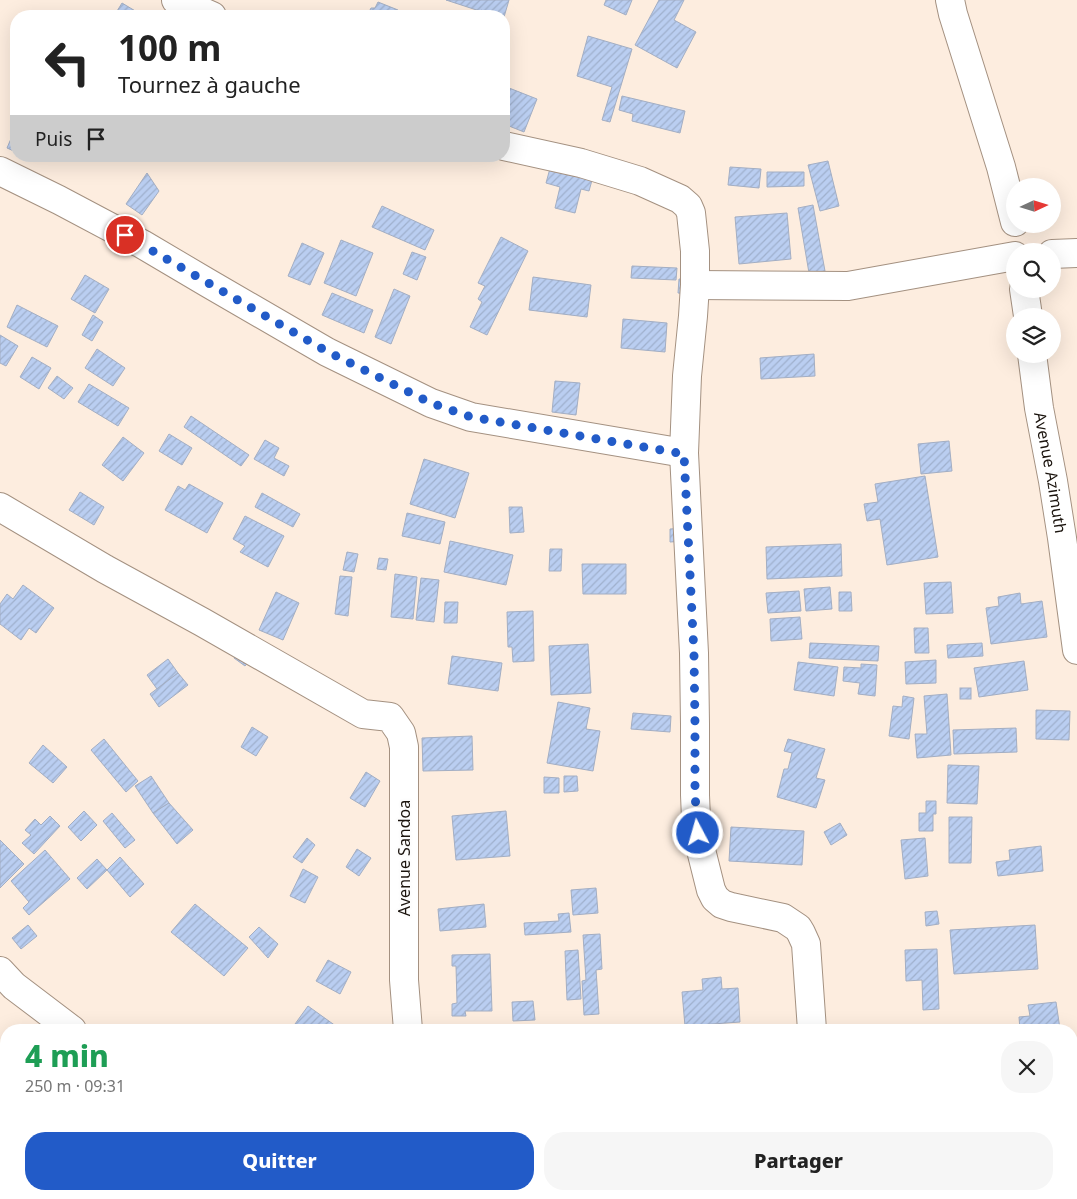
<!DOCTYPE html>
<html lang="fr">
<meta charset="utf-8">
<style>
body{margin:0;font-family:"Noto Sans",sans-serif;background:#f6f6f6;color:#222;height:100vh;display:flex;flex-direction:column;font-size:19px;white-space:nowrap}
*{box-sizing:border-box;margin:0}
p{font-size:16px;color:#767676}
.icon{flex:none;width:28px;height:28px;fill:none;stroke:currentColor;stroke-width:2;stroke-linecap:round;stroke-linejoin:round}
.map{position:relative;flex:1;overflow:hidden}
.drawer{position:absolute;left:0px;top:1024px;width:1078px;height:176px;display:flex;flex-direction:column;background:#fff;border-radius:20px 20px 0 0;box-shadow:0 5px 20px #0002}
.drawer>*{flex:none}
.top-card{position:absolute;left:10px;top:10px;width:500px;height:152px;border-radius:20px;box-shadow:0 5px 20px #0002;background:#fff;color:#222;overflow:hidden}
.needle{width:32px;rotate:86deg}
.fabs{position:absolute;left:1006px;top:178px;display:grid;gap:10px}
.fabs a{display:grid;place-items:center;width:55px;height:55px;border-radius:50%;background:#fff;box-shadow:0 5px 20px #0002;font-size:25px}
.pin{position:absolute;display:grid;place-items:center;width:42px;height:42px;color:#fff;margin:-21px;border:2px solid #fff;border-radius:50%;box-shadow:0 1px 5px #0007}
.me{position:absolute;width:55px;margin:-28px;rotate:354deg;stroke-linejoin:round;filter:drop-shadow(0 0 4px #0008)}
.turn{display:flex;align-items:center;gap:18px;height:105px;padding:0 25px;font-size:22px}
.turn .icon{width:65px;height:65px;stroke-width:2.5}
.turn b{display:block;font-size:35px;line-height:42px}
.then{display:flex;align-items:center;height:48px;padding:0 25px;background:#0003;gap:10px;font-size:19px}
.round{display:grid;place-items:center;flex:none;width:52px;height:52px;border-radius:20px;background:#f6f6f6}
.overview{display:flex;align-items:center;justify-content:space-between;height:85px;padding:0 25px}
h1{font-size:30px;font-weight:800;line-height:38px;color:#1e9e55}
.cta{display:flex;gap:10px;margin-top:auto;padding:10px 25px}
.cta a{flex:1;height:58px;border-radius:20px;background:#225bc8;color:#fff;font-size:20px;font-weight:800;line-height:58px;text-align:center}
.cta a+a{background:#f6f6f6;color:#222}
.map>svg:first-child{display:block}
</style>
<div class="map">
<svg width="1077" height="1199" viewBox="0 0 1077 1199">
<defs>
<pattern id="building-hatch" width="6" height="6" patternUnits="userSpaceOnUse" patternTransform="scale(1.25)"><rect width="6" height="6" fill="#bacef1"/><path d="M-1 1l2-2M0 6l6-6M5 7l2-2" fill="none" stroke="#9fb0cd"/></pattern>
</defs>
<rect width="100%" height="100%" fill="#fdeddf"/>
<g fill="url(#building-hatch)" stroke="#a3aec3">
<path d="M446 0H509L504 17 495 16Z"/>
<path d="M606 0H632L626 15 604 5Z"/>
<path d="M659 0H684L674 20 696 32 677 68 635 45Z"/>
<path d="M378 2 398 10 395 16H372L368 14 371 8H375Z"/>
<path d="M122 3 137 12 135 16H114Z"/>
<path d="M481 10 495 16H478Z"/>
<path d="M588 36 632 49 610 122 602 120 612 87 577 76Z"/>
<path d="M504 86 537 99 524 132 504 124Z"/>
<path d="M622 96 685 111 680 133 632 121 633 114 619 110Z"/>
<path d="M16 127V152L7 148Z"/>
<path d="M26 156H38L36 161Z"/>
<path d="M552 161 594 173 589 191 581 189 575 213 555 208 560 187 546 183Z"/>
<path d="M828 161 839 206 820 211 808 165Z"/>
<path d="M730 167 761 169 759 188 728 185Z"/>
<path d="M767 172H804V186L767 187Z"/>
<path d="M147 173 159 191 142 215 126 204Z"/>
<path d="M813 205 825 271 809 273 798 208Z"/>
<path d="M382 206 434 230 425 250 372 227Z"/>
<path d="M787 213 791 259 739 264 735 217Z"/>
<path d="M501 237 528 251 487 335 470 327 482 302 478 299 485 286 478 283Z"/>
<path d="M341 240 373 253 356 296 324 283Z"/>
<path d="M302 243 324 253 310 285 288 276Z"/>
<path d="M412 252 426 257 417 280 403 274Z"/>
<path d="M632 266 677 268 676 280 631 278Z"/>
<path d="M85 275 109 289 95 313 71 299Z"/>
<path d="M533 277 591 285 587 317 529 310Z"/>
<path d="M679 279 693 280 691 294 678 293Z"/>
<path d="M394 289 410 296 391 344 375 337Z"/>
<path d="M332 293 373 310 364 333 322 315Z"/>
<path d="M17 305 58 326 47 347 7 327Z"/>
<path d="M93 315 103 322 92 341 82 335Z"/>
<path d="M623 319 667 323 665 352 621 348Z"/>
<path d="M0 335 18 346 6 366 0 363Z"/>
<path d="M97 349 125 368 113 386 85 368Z"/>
<path d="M814 354 815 376 761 379 760 358Z"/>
<path d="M32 357 51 368 39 389 20 377Z"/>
<path d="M57 376 73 388 64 399 48 388Z"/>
<path d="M555 381 580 383 576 415 552 412Z"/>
<path d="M89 384 129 408 118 426 78 402Z"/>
<path d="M191 416 249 455 241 466 184 427Z"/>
<path d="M169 434 192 448 182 465 159 451Z"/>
<path d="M123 437 144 453 123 481 102 465Z"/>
<path d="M265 440 279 448 274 458 289 466 284 476 254 459Z"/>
<path d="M949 441 952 471 921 474 918 444Z"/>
<path d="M424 459 469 473 455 518 410 504Z"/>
<path d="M925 476 938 557 887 565 880 519 867 521 864 504 878 502 875 484Z"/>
<path d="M189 484 223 503 207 533 165 510 178 486 185 490Z"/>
<path d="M80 492 104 507 94 525 69 510Z"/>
<path d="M262 493 300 514 293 527 255 507Z"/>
<path d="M509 507H522L524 532 510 533Z"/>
<path d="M407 513 445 522 440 544 402 536Z"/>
<path d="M245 516 284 536 268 567 240 552 245 546 233 539Z"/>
<path d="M685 528 686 541 670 542V529Z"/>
<path d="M450 541 513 555 506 585 444 572Z"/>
<path d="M841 544 842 576 767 579 766 547Z"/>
<path d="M550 549H562L561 571H549Z"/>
<path d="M347 552 358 554 354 572 343 570Z"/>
<path d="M379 558 388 559 386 570 377 569Z"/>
<path d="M582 564H626V594H583Z"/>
<path d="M395 574 417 577 413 619 391 617Z"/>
<path d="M340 576 352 577 348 616 335 614Z"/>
<path d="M421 578 439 580 434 622 416 620Z"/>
<path d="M951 582 953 613 926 614 924 583Z"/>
<path d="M23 585 54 608 36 633 29 628 21 640 0 624V604L7 594 13 599Z"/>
<path d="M830 587 832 609 806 611 804 589Z"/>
<path d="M799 591 801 611 768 613 766 593Z"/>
<path d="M276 592 299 603 283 640 259 630Z"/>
<path d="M839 592H851L852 611H839Z"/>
<path d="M1020 593 1021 604 1042 601 1047 637 991 644 986 608 999 606 998 597Z"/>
<path d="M445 602H458L457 623H444Z"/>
<path d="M533 611 534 661 513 662 512 647H508L507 612Z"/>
<path d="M800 617 802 639 771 641 770 619Z"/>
<path d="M914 628H928L929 653H915Z"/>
<path d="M810 643 879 646 878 661 809 658Z"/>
<path d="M982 643 983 656 948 658 947 645Z"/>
<path d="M588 644 591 693 551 695 549 646Z"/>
<path d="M241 648 253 657 245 666 234 658Z"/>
<path d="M452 656 502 663 498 691 448 684Z"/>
<path d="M168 659 178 673 157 689 147 675Z"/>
<path d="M936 660V683L906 684 905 662Z"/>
<path d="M1024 661 1028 690 979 697 974 668Z"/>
<path d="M798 662 838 667 834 696 794 690Z"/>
<path d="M861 664 877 665 875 696 858 694 860 683 843 681 844 667 861 668Z"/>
<path d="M178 673 188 685 159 707 150 694Z"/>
<rect x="960" y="688" width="11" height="11"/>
<path d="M947 694 951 755 917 758 915 734H927L924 696Z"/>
<path d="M903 696 914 698 909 739 889 736 893 706 902 707Z"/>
<path d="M558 702 590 708 586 729 600 731 593 771 547 763Z"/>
<path d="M1036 710 1070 711 1069 740 1036 739Z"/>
<path d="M633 713 671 716 670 732 631 729Z"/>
<path d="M252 727 268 737 256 756 241 747Z"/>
<path d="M1016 728 1017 752 954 754 953 730Z"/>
<path d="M472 736 473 770 423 771 422 738Z"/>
<path d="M104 739 138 781 126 792 91 750Z"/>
<path d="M788 739 825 749 816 778 825 780 816 808 777 797 784 769H788L792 753 784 751Z"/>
<path d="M43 745 67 767 53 783 29 763Z"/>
<path d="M948 765 979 766 977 804 947 803Z"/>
<path d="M366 772 380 781 365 807 350 798Z"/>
<path d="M151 776 169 803 153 813 135 786Z"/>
<path d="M564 776H577L578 791 564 792Z"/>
<path d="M544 777 559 778V793H544Z"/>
<path d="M926 801H936V814H933V831H919V813H926Z"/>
<path d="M169 803 193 830 177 844 153 813Z"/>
<path d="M84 811 97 825 81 841 68 827Z"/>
<path d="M506 811 510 856 456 860 452 816Z"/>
<path d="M112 813 135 840 125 848 103 821Z"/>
<path d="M50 816 60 826 34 854 22 843 31 835 25 830 35 819 41 825Z"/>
<path d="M949 817H972L971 863H949Z"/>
<path d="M840 823 847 835 831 845 824 832Z"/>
<path d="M731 827 804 831 802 865 729 861Z"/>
<path d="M307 838 315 845 302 863 293 857Z"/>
<path d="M925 838 928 876 905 879 901 840Z"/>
<path d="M0 840 24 864 0 888Z"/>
<path d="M1041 846 1043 871 998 876 996 862 1010 860 1009 850Z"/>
<path d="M357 849 371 858 359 876 346 867Z"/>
<path d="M45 850 70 879 29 915 23 908 29 902 11 881Z"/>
<path d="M120 857 144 884 130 897 107 870Z"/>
<path d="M97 859 107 870 87 889 77 878Z"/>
<path d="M303 869 318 877 305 903 290 896Z"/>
<path d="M596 888 598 913 573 915 571 890Z"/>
<path d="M195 904 248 948 224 976 171 932Z"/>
<path d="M484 904 486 927 440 931 438 909Z"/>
<path d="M937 911 939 924 926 926 925 912Z"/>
<path d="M569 913 571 932 525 935 524 923 559 921 558 914Z"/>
<path d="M28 925 37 936 21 949 12 938Z"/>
<path d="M1035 925 1038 969 954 974 950 930Z"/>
<path d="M259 927 278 944 268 958 249 937Z"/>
<path d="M600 934 602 969 596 970 599 1014 584 1015 582 981 586 980 583 935Z"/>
<path d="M937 949 939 1009 923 1010 922 980 906 981 905 950Z"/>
<path d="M578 950 581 999 567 1000 565 951Z"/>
<path d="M490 954 492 1011H465L466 1016H452V1004L457 1003 456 966H452V955Z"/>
<path d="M328 960 351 972 340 994 316 981Z"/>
<path d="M721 977 722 989 738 988 740 1022 685 1026 682 992 703 990 702 979Z"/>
<path d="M533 1001 535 1020 513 1021 512 1002Z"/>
<path d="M1056 1002 1060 1029 1020 1030 1019 1017 1030 1016 1028 1005Z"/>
<path d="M308 1006 340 1029 339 1030H303L295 1024Z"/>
<path d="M0 1056 5 1061 0 1066Z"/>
<path d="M6 1103V1116L0 1110Z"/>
<path d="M0 1176 6 1182V1194H14L9 1199H5L0 1194Z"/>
<path d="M28 1194H51L47 1199H33Z"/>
<path d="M242 1194H256L255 1199H241Z"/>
<rect x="559" y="1194" width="28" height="5"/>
<path d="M608 1194H619V1197L609 1199Z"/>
</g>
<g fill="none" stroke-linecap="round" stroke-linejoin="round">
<defs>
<g id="street">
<path d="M176 0 212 16"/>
<path d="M950 0 953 14 1001 167 1015 222"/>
<path d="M504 146 581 163 640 181 680 199 688 206 691 213 695 251V285L693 316 687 376 684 453 694 653 695 724V795L696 819 700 846 711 890 715 898 722 904 731 907 783 918 798 928 801 933 806 944 812 1030"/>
<path d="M0 171 59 200 142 244 208 283 327 352 431 403 471 417 684 453"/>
<path d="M1052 254 1077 253"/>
<path d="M695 285 848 286 1015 256"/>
<path d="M1024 289 1028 316"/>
<path id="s1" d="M1032 354 1039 408 1053 481 1062 538 1077 650"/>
<path d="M0 507 105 569 202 622 363 714 390 717 401 733 404 747V980L408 1030"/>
<path d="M0 971 14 986 72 1030"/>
<path d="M371 1194 406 1199"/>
<path d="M813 1199V1194"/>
</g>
</defs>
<use href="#street" stroke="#a49181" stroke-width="30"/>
<use href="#street" stroke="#fff" stroke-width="28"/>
</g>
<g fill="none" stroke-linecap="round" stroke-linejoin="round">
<path stroke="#225bc8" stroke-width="9" stroke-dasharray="0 16.2" d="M125 235 328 352 431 403 471 417 684 454 694 654 695 724V795L698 833"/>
</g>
<g text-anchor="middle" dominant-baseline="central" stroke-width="5" stroke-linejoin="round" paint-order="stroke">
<g font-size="16" fill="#1a130d" stroke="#fdfdfd">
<text stroke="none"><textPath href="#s1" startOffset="120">Avenue Azimuth</textPath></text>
<text transform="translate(404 858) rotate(-90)">Avenue Sandoa</text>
</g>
</g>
</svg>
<div class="fabs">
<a><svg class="needle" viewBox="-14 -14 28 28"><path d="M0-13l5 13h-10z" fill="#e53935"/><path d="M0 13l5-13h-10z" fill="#767676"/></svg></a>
<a><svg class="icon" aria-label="search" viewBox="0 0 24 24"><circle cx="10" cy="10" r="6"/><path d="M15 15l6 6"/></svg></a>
<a><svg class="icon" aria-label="layers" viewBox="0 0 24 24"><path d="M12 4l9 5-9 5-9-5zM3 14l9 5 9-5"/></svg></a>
</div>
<div class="pin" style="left:125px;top:235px;background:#d93025"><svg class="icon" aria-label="arrive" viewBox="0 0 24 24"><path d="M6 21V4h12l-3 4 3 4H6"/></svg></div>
<svg class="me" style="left:698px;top:833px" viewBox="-20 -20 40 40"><circle r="17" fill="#225bc8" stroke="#fff" stroke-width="3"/><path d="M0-11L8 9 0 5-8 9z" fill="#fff"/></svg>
<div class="top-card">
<div class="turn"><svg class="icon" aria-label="left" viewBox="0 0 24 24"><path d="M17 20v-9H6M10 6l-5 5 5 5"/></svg><div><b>100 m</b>Tournez à gauche</div></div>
<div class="then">Puis<svg class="icon" aria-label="arrive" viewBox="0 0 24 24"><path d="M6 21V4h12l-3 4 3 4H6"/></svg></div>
</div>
<section class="drawer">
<div class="overview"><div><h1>4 min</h1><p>250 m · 09:31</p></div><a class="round"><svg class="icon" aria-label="close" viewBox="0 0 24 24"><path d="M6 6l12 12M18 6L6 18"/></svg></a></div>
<div class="cta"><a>Quitter</a><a>Partager</a></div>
</section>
</div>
